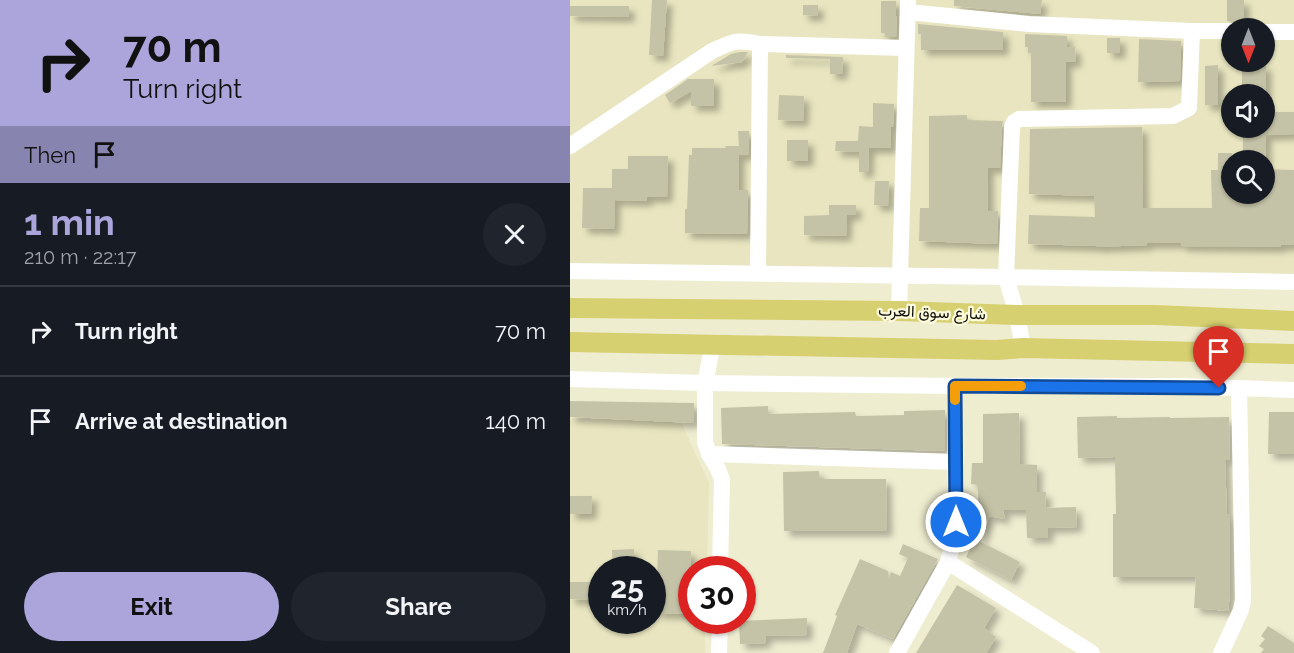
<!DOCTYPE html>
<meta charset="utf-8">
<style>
body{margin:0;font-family:Raleway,Vazirmatn,sans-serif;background:#20242c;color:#f1f3f6;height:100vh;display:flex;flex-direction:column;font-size:22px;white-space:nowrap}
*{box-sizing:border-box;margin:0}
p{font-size:20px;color:#9ea1a6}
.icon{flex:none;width:33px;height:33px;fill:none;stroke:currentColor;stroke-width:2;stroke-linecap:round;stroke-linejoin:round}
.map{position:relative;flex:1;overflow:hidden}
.sheet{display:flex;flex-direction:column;background:#171b24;width:570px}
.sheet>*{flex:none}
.banner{background:#aba5dc;color:#111;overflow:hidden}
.needle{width:39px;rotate:180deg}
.controls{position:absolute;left:651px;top:18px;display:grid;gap:12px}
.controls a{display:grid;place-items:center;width:54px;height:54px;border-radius:50%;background:#171b24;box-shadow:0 2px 4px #0004;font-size:30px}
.speed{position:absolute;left:18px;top:556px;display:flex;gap:12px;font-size:30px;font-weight:700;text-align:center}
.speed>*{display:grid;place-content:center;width:78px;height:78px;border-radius:50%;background:#171b24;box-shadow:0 2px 4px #0004;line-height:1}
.speed small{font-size:15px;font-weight:400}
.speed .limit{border:9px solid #d22;background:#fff;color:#111}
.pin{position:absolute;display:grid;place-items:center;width:51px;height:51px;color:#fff;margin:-62px -26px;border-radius:50% 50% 50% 0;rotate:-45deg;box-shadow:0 0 6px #0007}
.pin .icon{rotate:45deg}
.me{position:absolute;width:66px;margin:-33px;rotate:0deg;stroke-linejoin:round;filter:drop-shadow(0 0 4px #0008)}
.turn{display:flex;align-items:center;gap:21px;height:126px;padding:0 24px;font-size:27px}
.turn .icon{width:78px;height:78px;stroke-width:2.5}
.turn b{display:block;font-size:42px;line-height:51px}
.then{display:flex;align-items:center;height:57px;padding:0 24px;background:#0003;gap:12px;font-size:22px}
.round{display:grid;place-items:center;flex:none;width:63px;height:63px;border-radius:32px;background:#20242c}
.overview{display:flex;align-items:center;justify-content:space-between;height:102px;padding:0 24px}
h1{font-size:36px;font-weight:700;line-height:45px;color:#aba5dc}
.action{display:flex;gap:12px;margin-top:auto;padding:12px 24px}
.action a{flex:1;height:69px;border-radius:36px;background:#aba5dc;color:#111;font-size:24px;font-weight:700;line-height:69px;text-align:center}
.action a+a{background:#20242c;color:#f1f3f6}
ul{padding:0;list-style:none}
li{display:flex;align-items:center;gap:18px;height:90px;padding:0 24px;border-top:2px solid #363941}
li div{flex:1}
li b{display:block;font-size:22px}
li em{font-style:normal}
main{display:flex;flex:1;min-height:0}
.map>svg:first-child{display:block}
</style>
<main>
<section class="sheet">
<div class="banner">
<div class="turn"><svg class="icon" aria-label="right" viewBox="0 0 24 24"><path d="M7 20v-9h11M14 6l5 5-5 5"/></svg><div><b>70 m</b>Turn right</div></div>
<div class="then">Then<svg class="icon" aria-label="arrive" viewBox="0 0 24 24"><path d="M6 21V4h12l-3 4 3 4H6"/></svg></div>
</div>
<div class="overview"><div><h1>1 min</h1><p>210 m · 22:17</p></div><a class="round"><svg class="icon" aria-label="close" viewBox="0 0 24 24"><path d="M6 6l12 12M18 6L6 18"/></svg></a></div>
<ul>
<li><svg class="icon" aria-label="right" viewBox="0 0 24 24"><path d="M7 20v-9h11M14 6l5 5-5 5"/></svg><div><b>Turn right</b></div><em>70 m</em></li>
<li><svg class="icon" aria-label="arrive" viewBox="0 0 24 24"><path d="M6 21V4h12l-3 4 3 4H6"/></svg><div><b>Arrive at destination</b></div><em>140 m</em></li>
</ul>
<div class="action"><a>Exit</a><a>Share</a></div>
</section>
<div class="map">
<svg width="724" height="653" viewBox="0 0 724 653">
<defs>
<filter id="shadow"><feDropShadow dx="5.5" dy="5.5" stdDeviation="3" flood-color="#0004"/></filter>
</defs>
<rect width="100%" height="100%" fill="#efedd0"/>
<g fill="#e8e5c0" fill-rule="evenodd">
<path d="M0 0H724V282L0 271ZM662 28H694V62H662ZM662 94H694V128H662ZM662 160H694V194H662Z"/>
<path d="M0 419 110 420 139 483 137 570H122V621H135V653H0ZM32 570H82V621H32Z"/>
</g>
<g fill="#c5c3a7" filter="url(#shadow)">
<path d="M82 0H97L93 56 79 55Z"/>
<path d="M384 0H472L470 14 384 6Z"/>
<path d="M657 0H674V24L657 21Z"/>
<path d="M311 1H326V16H327L326 37H315V33H311Z"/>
<path d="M233 5H248V16L233 15Z"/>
<path d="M0 6H59V17L0 16Z"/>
<path d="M348 24 433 32V50H351V34H348Z"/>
<path d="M455 34 497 36V48L505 47 506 62H496V102H461V53H458V47H455Z"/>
<rect x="537" y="38" width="13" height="15"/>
<path d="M569 39 611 41 610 81 568 82Z"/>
<path d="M170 52H178L172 62 141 66 161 54Z"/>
<path d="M216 55 273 57 272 74H260V59L216 58Z"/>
<path d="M648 65V105H635V66Z"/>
<rect x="672" y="65" width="24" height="29"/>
<path d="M118 79H144V106H121V91L100 103 95 95Z"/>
<path d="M209 95 234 96 233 121 208 120Z"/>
<path d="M303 103 324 104 323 127H321V148H299L298 172H289V152L265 151 266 141H288L289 126 303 127Z"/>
<path d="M694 112H724V134L696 135V160H673V128H694Z"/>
<path d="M397 115V120L433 121 432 127 430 168H418V211H428L427 244 349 241 350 208H359V116Z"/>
<path d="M572 127 573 208H642L641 170H648V153H662V194H694V169L724 170V245H711V247L611 246V243H577V245L526 247V246L458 244 459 215 525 217 524 196 459 194 460 129Z"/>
<path d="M168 131H179V155H169V190H178L177 234 115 233V209H117L119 155H122V148H156L155 146H169Z"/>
<rect x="217" y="140" width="21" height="21"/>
<path d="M58 156H98L97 197H77V201L45 200 44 229 12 228 13 188H42V169H58Z"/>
<path d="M305 181H319L318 206 304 205Z"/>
<path d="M259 205H286V215H277L276 236 234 235V216L259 215Z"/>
<path d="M0 401 124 403V423L0 417Z"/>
<path d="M198 406V414L285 412 286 416 334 415V411L375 410V451L152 444 151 408Z"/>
<path d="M699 412H724V454H698Z"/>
<path d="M449 413 450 464 467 465V492H476L475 508 506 507 507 527 478 528V538H457L456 510H433L435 519 419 516 411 542 450 562 441 580 396 557 405 539 409 541 408 485 401 484 402 463H413V414Z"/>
<path d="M547 416V418L600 417V418L659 417 660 460H655L657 514H660V593L658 611 624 608 626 577H543V514H546L545 457 508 458 507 417Z"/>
<path d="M249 471 250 479H316L317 531H214L213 472Z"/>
<path d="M0 496H22L21 514H0Z"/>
<path d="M333 544 368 559 323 639 287 624 277 653H253L267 616 265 615 290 559 318 571 319 578 321 572 330 576 338 558 329 554Z"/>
<path d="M64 549V570H43L42 550Z"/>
<path d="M88 550 121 551 119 614 86 613Z"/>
<path d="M0 582H20V600L0 599Z"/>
<path d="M387 585 426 608 414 628 426 637 416 653H346Z"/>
<path d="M237 618V635L195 636 196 643 170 644 169 621Z"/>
<path d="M698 626 724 643V653H691L694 649 689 646 695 639 691 636Z"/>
</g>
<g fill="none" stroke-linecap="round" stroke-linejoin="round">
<g stroke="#fff" stroke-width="16">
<path d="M338 12 459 24 622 31"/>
<path d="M694 32H724"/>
<path d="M190 44 336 48"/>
<path d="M0 146 142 51C164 41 166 39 190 44L188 273"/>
<path d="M0 271 436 277 724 282"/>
<path d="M329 311 338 0"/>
<path d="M143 344 135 383V442L139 454 148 469 152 480 150 570"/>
<path d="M453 348 447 315 436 277 442 127 444 122 449 119 603 116 619 108 622 31H662"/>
<path d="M0 379 135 383 385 386H610L724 390"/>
<path d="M139 454 386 462"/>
<path d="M378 562 522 653"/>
<path d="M149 653 150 621"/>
<path d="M327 653 378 562 384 539 386 522 385 386"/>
<path d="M651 653 671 610 673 600 669 388"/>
</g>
<g stroke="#d7d071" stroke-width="20">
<path d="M0 308 329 311 447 315H586L724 321"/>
<path d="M0 342 427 350 453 348 724 354"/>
</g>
</g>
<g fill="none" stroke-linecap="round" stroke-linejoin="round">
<defs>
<path id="route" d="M386 522 385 386 649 388"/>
</defs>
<use href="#route" stroke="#114b97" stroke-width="15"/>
<use href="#route" stroke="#1a73e8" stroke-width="10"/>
<path stroke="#f59e0b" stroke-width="10" d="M385 400V386H451"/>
</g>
<g text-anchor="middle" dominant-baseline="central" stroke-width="4.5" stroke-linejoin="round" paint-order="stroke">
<g font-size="16" fill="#100f06" stroke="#fdfbdd">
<text transform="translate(362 312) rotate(2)">شارع سوق العرب</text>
</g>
</g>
</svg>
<div class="controls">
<a><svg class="needle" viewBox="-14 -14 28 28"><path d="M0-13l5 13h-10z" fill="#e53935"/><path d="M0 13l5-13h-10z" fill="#9ea1a6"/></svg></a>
<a><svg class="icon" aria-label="sound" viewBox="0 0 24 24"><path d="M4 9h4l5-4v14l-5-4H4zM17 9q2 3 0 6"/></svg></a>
<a><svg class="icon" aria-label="search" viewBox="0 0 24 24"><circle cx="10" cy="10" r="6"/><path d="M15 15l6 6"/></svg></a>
</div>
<div class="speed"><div>25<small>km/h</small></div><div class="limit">30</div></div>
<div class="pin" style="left:649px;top:388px;background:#d93025"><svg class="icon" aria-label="arrive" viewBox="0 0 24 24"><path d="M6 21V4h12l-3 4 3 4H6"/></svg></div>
<svg class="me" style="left:386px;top:522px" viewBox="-20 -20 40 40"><circle r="17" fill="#1a73e8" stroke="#fff" stroke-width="3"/><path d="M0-11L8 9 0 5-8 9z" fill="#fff"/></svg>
</div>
</main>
